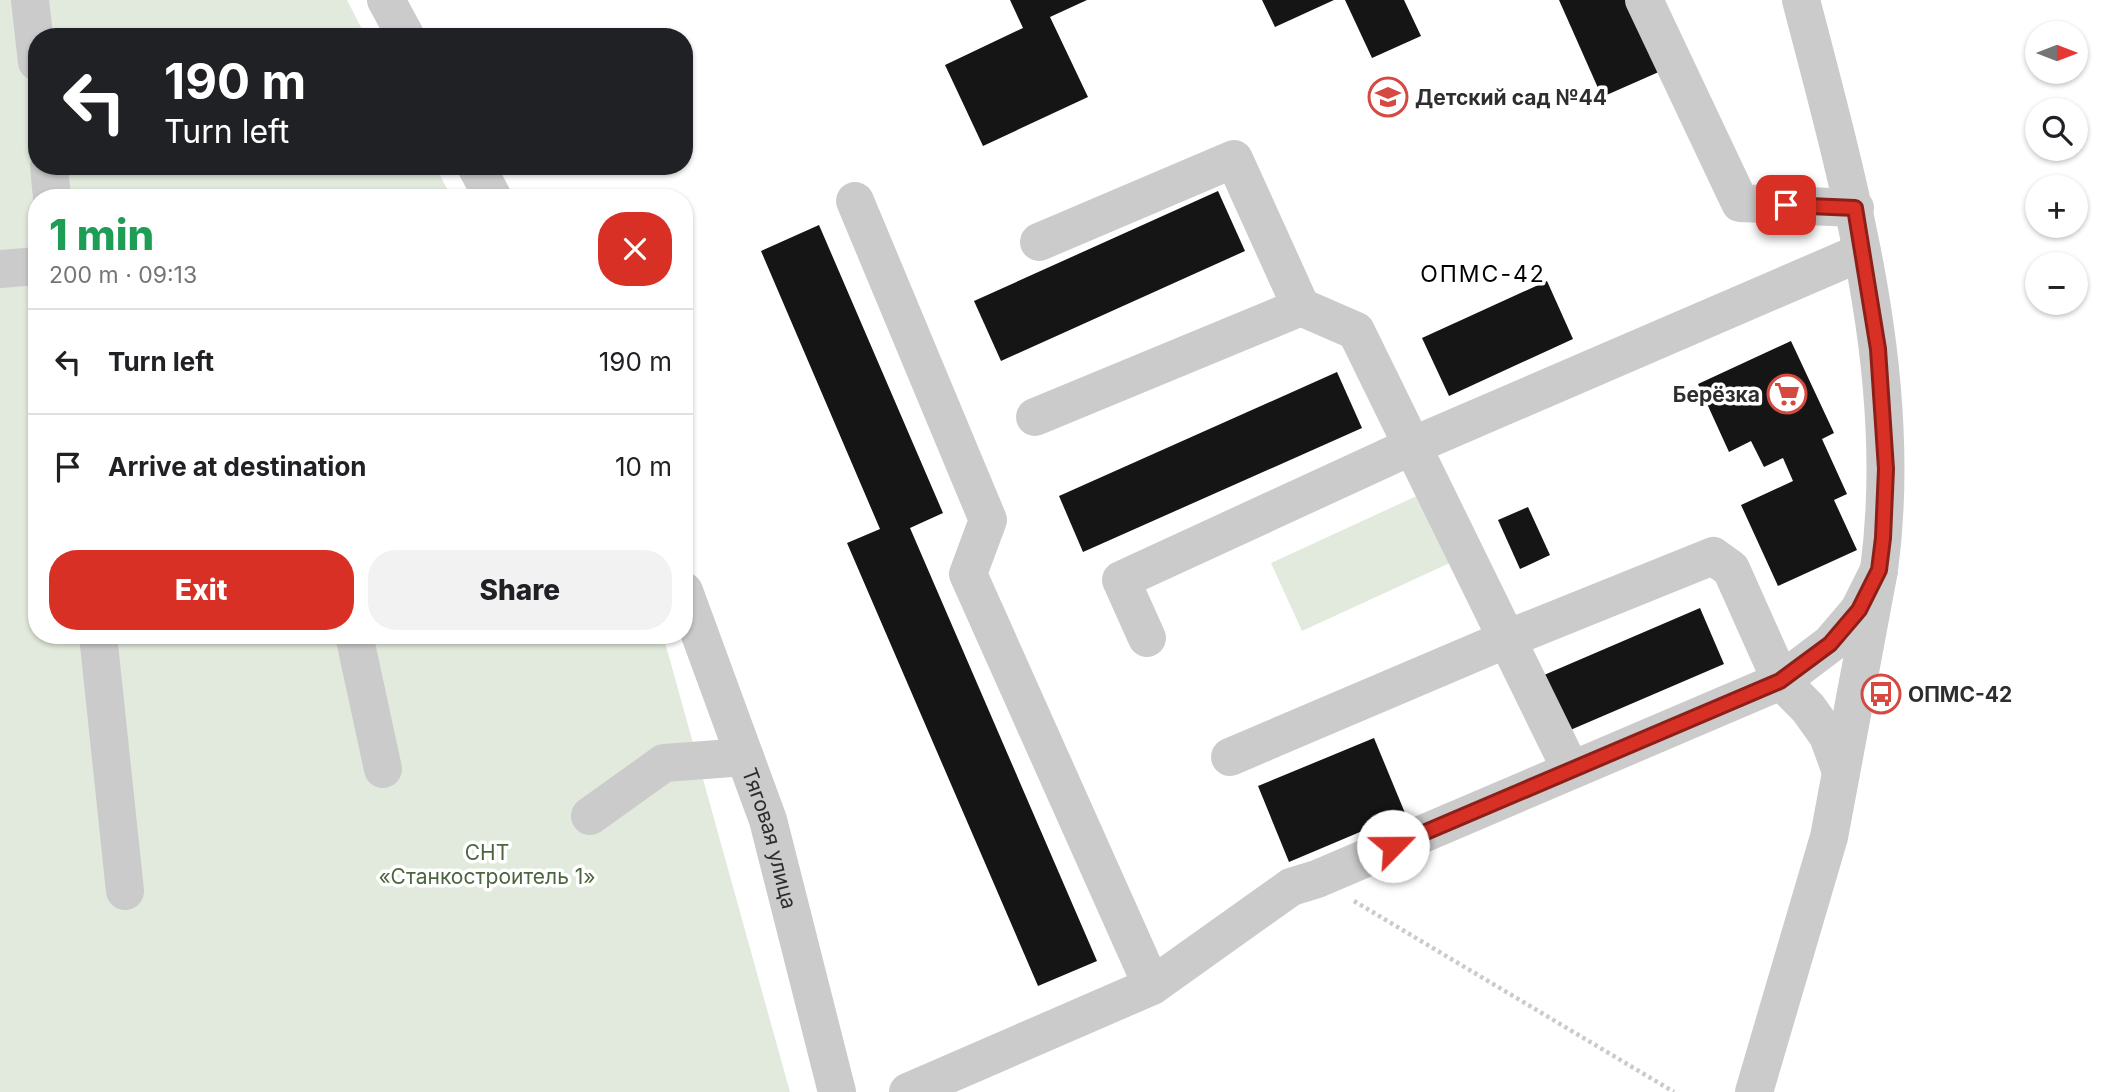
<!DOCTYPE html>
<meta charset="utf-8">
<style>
body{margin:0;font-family:Inter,sans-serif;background:#f2f2f2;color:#202124;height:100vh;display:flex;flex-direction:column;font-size:26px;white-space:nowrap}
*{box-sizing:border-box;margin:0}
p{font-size:23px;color:#757577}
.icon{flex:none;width:38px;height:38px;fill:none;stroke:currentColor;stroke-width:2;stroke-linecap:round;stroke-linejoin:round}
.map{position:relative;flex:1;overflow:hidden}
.details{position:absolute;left:28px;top:189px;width:665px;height:455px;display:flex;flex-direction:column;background:#fff;border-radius:28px;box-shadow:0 2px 5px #0004}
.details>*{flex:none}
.top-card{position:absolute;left:28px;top:28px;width:665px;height:147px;border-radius:28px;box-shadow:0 2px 5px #0004;background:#202124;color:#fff;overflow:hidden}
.needle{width:46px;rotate:90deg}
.tools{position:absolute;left:2025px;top:21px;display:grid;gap:14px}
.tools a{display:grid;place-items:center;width:63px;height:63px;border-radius:50%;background:#fff;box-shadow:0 2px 5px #0004;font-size:35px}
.pin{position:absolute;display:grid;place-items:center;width:60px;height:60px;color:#fff;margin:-30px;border-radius:14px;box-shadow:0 4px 10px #0006}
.me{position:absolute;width:77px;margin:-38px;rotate:67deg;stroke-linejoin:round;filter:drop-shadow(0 0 5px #0008)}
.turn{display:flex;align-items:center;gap:24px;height:147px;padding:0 21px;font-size:32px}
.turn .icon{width:91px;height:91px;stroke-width:2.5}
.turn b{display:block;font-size:49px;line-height:60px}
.round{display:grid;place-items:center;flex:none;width:74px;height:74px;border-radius:28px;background:#f2f2f2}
.headline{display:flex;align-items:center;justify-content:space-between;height:119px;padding:0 21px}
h1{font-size:42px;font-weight:800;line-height:52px;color:#1e9e55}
.button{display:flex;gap:14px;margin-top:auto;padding:14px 21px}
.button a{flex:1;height:80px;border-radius:28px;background:#d93025;color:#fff;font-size:28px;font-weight:800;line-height:80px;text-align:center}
.button a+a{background:#f2f2f2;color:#202124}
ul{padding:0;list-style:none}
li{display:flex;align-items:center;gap:21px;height:105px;padding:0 21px;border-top:2px solid #e0e0e0}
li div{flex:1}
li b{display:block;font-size:26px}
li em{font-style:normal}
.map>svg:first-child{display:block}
</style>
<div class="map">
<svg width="2109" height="1092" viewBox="0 0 2109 1092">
<rect width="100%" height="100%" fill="#fff"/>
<g fill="#e2eadd">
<path d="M0 0H347L366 37H37V166H435L452 198H37V635H663L790 1092H0Z"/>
<path d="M1421 494 1452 562 1302 631 1271 563Z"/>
</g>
<g fill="#151515">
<path d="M1010 0H1087L1050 17 1088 97 983 146 945 65 1023 28Z"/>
<path d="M1262 0H1334L1275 27Z"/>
<path d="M1345 0H1404L1421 36 1372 58Z"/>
<path d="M1559 0H1630L1661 71 1602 97Z"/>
<path d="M1218 191 1245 251 1001 361 974 301Z"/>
<path d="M819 225 943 513 910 528 1097 961 1038 986 847 543 880 529 761 251Z"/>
<path d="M1547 281 1573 339 1449 396 1422 338Z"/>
<path d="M1791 341 1834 433 1822 439 1847 494 1834 500 1857 550 1778 586 1741 505 1793 481 1783 458 1764 467 1751 441 1729 452 1698 384Z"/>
<path d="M1337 372 1362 428 1083 552 1059 496Z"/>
<path d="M1528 507 1550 555 1520 569 1498 520Z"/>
<path d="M1700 608 1724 664 1568 731 1544 675Z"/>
<path d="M1374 738 1405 813 1289 862 1258 786Z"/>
</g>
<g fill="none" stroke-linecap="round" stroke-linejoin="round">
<path stroke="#cbcbcb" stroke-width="4.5" stroke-dasharray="3.5 3.5" stroke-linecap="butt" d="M1354 901 1674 1092"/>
<g stroke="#cbcbcb" stroke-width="38">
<path d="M30 0 37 62"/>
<path d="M386 0 406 37"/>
<path d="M1644 0 1740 203 1855 208"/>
<path d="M49 166 52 198"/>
<path d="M476 166 493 198"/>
<path d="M855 201 988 520 968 574 1152 986"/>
<path d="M1039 242 1234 159 1301 307"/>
<path d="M0 269 37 266"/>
<path d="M1035 417 1301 307 1356 331 1571 770"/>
<path id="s1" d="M684 591 768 820 837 1092"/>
<path d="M98 635 125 891"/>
<path d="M354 635 383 769"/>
<path d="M1147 638 1121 580 1412 446 1862 252"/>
<path d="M1230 757 1507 639 1713 556 1731 569 1781 681 1808 708 1828 736 1840 769"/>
<path d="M590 816 664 763 745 757"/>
<path d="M908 1092 1152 986 1291 887 1317 879 1781 681 1830 644 1859 610 1879 570"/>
<path d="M1754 1092 1829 837 1879 570C1905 377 1849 185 1801 0"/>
</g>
</g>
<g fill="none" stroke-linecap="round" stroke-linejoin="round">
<defs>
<path id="route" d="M1393 846 1780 681 1830 644 1859 610 1879 570 1883 538 1886 469 1878 349 1855 208 1786 205"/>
</defs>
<use href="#route" stroke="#8d1f18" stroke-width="18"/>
<use href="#route" stroke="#d93025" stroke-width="12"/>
</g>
<defs>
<symbol id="school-ring" viewBox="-11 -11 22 22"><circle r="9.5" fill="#fff" stroke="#d54940" stroke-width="1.5"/><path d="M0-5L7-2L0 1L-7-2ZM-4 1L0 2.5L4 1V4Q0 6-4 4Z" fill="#d54940"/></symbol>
<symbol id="supermarket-ring" viewBox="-11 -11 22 22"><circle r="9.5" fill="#fff" stroke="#d54940" stroke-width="1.5"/><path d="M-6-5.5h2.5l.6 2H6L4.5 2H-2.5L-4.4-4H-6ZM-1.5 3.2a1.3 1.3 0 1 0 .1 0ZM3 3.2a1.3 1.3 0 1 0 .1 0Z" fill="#d54940"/></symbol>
<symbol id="bus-ring" viewBox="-11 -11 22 22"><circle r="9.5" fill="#fff" stroke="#d54940" stroke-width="1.5"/><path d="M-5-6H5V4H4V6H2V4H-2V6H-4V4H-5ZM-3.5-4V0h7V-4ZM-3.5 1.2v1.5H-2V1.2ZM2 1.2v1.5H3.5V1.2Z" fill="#d54940"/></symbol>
</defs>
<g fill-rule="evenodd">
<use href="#school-ring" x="1366" y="75" width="44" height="44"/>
<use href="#supermarket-ring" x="1765" y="372" width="44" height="44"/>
<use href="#bus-ring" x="1859" y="672" width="44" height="44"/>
</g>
<g text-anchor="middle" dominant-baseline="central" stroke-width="7" stroke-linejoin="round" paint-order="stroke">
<g font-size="21" font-weight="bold" fill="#2e2e2e" stroke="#fff" text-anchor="start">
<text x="1415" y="97">Детский сад №44</text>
<text x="1760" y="394" text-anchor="end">Берёзка</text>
<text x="1908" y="694">ОПМС-42</text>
</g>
<g font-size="21" fill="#2e2e2e" stroke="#fff">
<text stroke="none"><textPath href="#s1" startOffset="262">Тяговая улица</textPath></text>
</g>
<g font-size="21" fill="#4c653f" stroke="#fff">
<text x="487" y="852">СНТ<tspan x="487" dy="24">«Станкостроитель 1»</tspan></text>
</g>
<g font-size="23" letter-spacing="2" fill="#000" stroke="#fff">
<text x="1483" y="274">ОПМС-42</text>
</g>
</g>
</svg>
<div class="tools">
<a><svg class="needle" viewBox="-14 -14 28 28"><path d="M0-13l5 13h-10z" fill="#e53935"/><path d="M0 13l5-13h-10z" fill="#757577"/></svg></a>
<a><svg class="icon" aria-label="search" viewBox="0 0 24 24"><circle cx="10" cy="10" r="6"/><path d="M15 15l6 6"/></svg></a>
<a>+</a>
<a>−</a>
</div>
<div class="pin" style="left:1786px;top:205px;background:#d93025"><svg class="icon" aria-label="arrive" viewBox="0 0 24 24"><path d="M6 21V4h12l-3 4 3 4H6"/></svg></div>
<svg class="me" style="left:1393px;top:846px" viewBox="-20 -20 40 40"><circle r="19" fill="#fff"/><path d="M0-13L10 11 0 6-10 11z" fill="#d93025"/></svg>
<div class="top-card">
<div class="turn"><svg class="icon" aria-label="left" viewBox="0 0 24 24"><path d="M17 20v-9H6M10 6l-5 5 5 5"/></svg><div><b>190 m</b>Turn left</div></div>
</div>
<section class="details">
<div class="headline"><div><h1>1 min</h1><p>200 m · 09:13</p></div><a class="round" style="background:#d93025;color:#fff"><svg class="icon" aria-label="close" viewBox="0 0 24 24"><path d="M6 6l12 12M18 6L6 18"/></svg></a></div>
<ul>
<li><svg class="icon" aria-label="left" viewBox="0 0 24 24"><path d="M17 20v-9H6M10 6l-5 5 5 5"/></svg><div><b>Turn left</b></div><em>190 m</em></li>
<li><svg class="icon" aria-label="arrive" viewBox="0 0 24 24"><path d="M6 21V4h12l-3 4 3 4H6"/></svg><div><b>Arrive at destination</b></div><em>10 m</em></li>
</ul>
<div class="button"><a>Exit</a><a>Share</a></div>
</section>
</div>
